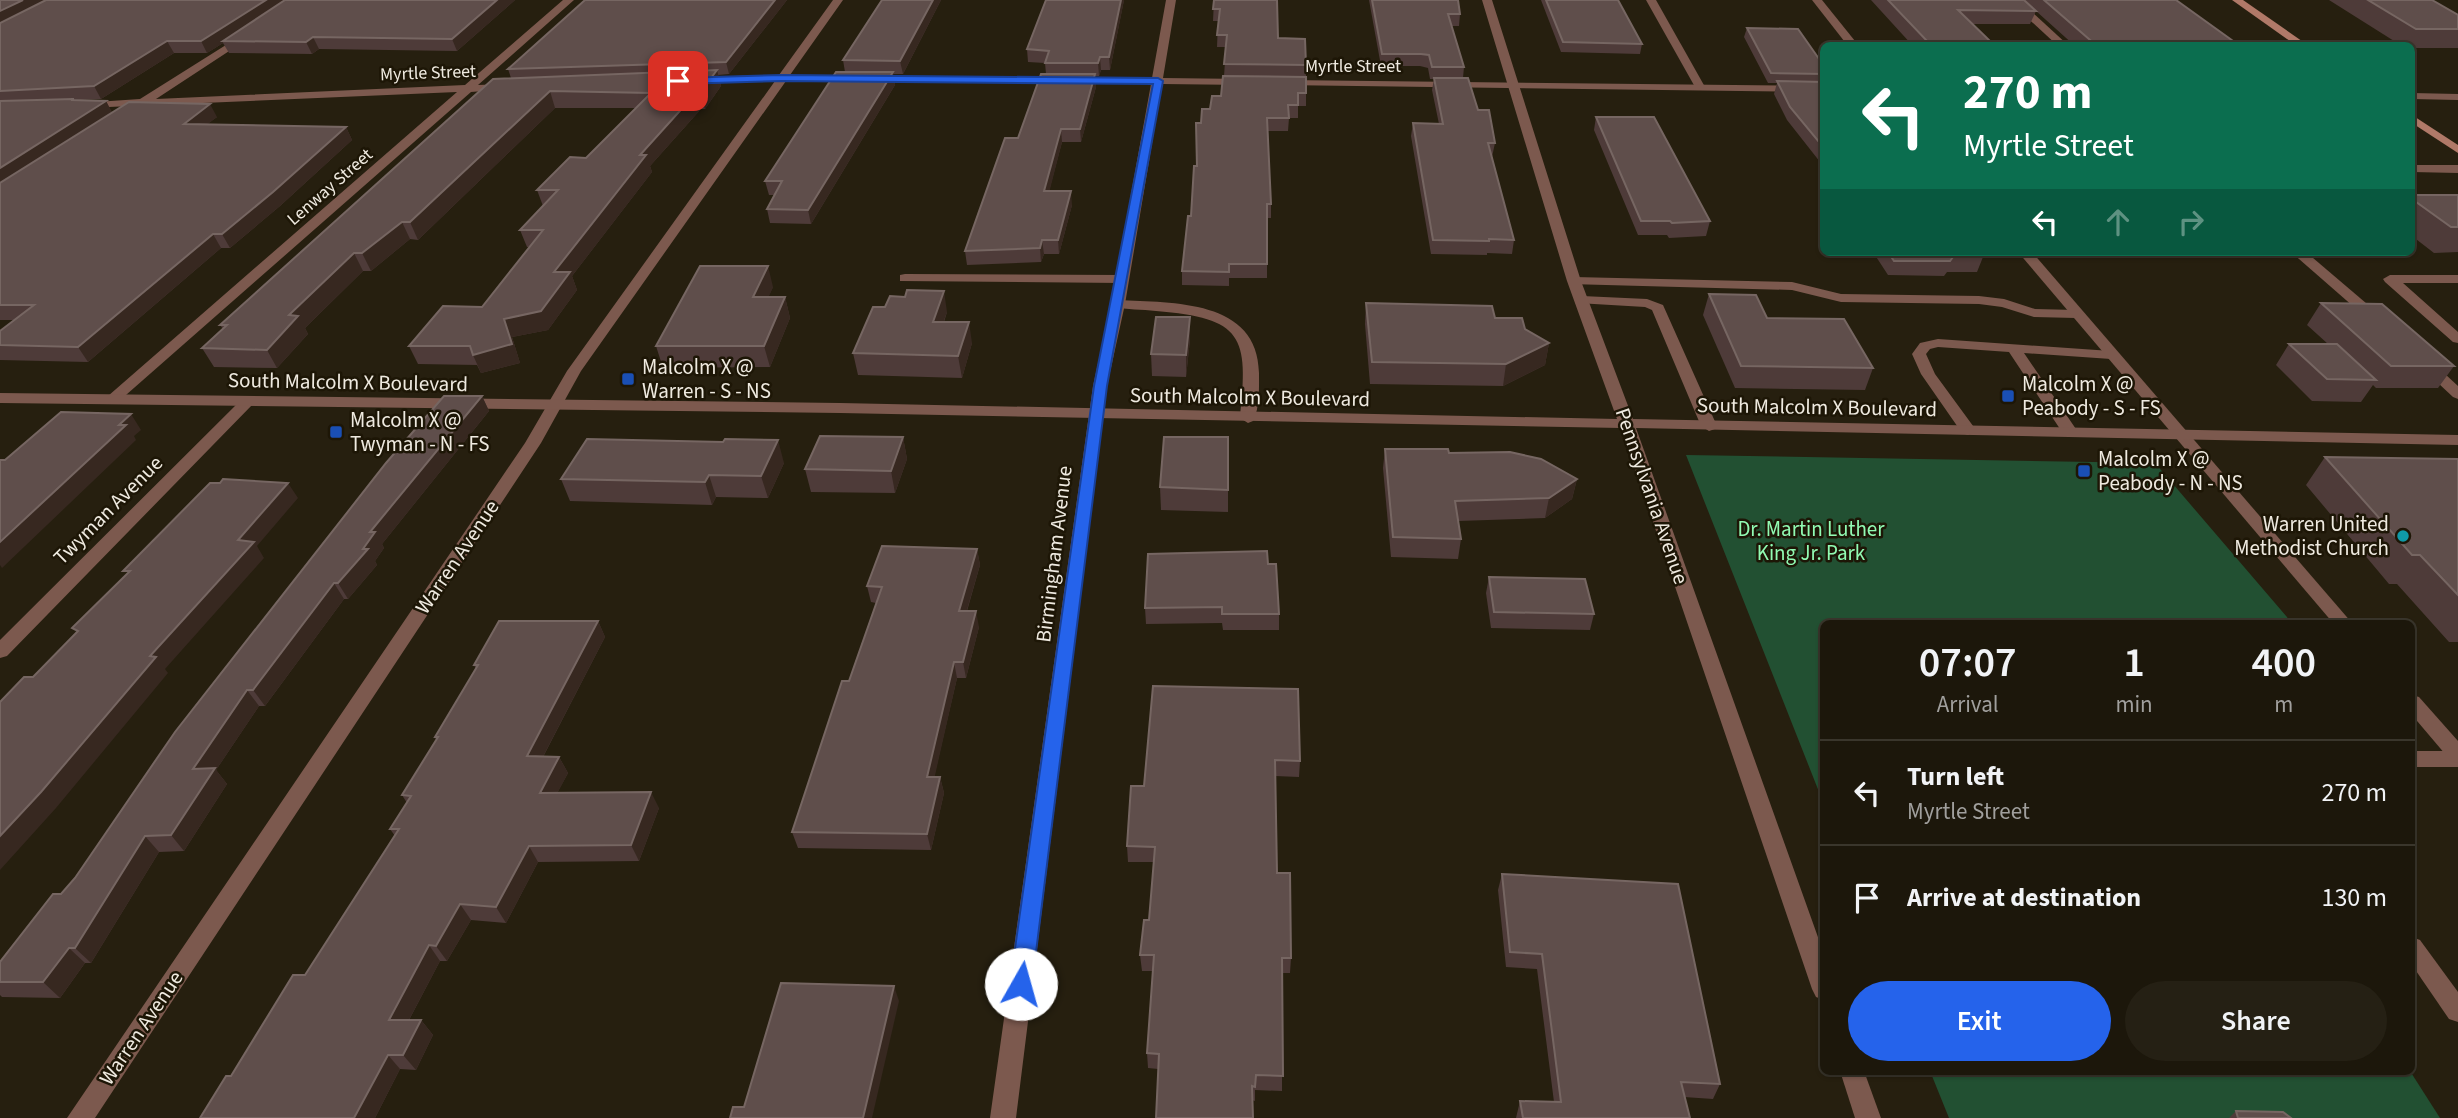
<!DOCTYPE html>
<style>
body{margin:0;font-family:"Source Sans 3",sans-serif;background:#252014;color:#f1f3f6;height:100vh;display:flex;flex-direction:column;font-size:26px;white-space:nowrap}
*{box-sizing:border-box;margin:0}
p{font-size:23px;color:#a09f9d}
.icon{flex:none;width:38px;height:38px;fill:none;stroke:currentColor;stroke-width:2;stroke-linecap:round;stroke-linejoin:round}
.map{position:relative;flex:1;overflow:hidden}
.drawer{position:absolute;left:1820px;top:620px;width:595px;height:455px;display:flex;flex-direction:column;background:#1c170b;border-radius:10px;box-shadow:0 2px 5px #0004,0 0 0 2px #3a362c}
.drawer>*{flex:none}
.top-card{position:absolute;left:1820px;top:42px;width:595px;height:214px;border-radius:10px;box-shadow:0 2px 5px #0004,0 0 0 2px #3a362c;background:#0b6e4f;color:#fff;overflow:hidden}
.pin{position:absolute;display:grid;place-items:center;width:60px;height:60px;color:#fff;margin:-30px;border-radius:14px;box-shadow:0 4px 10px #0006}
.me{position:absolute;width:77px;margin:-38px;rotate:7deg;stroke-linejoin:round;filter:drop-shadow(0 0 5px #0008)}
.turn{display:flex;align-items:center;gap:24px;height:147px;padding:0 28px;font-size:32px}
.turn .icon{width:91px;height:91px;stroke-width:2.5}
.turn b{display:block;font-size:49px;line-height:60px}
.lanes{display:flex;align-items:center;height:66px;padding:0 28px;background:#0003;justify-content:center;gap:35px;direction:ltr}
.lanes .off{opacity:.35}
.eta{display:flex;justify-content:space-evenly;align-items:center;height:119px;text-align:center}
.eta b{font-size:42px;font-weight:600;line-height:49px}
.action{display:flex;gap:14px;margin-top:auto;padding:14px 28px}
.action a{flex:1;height:80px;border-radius:42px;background:#2563eb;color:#fff;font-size:28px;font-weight:600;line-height:80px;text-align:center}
.action a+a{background:#252014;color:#f1f3f6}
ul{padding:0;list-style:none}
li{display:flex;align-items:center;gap:21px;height:105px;padding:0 28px;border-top:2px solid #3a362c}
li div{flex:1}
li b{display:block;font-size:26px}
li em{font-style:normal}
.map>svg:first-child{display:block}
</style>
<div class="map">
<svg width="2458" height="1118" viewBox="0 0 2458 1118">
<rect width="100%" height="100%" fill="#261f0f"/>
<g fill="#225032">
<path d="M1686 455 2155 463 2292 623H1824L1823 802Z"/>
<path d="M1930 1071H2410L2440 1118H1949Z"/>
</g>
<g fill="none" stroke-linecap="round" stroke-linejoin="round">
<g fill="#7c594e" fill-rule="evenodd">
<path d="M1646 0H1656L1705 87 1704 89 1695 87Z"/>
<path d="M2008 0H2019L2069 46H2058Z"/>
<path d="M2412 93 2458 94V100L2412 99Z"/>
<path d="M2458 165V173L2412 172V165Z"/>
<path d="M2291 252H2306L2380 315V321H2370Z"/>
<path d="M905 274 1122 275 1129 279 1122 283 900 281V275Z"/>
<path d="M2390 275H2458V283H2403L2458 332V343L2453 342 2385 282 2383 279Z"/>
<path d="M1574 277 1792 282 1841 294 1979 296 2004 299 2035 309 2076 310 2083 314 2076 318 2034 317 2002 307 1979 304 1841 302 1792 290 1569 284V278Z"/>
<path d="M1582 296 1647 299 1663 305 1717 426 1715 429 1709 431 1701 426 1652 310 1645 307 1577 303V297Z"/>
<path d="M1118 300C1173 303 1258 299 1259 373 1259 387 1260 408 1253 421L1248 423 1240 418C1249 336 1243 318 1156 311 1142 309 1127 310 1113 307V301Z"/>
<path d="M1938 339 2111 351 2118 355 2111 359 2024 353 2078 432 2070 437 2064 435 2009 352 1938 347 1930 349 1926 354 1935 374 1976 430 1968 435 1962 433 1921 374 1912 354 1920 343Z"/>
<path d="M2427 361 2432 362 2458 386V399L2453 397 2422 368 2420 365Z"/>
<rect x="2412" y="751" width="46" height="16"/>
<path d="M2412 937 2420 940 2458 992V1022L2449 1019 2412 965Z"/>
</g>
<g fill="#7c594e" fill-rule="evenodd">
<path d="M563 0H574L478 85 504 84 508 85V89L471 92 118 402H108L105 399 108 396 457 92 85 108 81 107V103L140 99 245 33 250 36 249 38 156 99 465 85Z"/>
<path d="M833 0H843L790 75 1152 78 1166 0H1176L1163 78 1246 79 1251 82 1246 85 1162 84 1125 304 1107 386 1016 1118H990L1093 386 1111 304 1151 84 786 81 581 371 541 443 95 1118H67L525 443 567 371 775 81 697 83 692 80 697 77 779 75Z"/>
<path d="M1812 0H1822L1859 46H1848Z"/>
<path d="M1285 80 1824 86V92L1281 85V81Z"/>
<path d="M2018 252H2032L2352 623H2333Z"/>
<path d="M248 396 256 401 253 404 7 656 0 658V640L243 398Z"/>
<path d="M2412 695 2419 697 2458 741V763L2451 761 2412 715Z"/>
</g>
<g fill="#7c594e" fill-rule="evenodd">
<path d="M1482 0H1492L1581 281 1633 419 2458 435V445L1636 428 1824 954V1000L1816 997 1812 989 1621 428 840 413 0 403V393L840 403 1617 419 1567 281Z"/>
<path d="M1840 1071H1864L1881 1118H1855Z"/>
</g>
<g fill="#b07968" fill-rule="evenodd">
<path d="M2232 0H2243L2309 46H2297Z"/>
<path d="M2412 115 2458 145V153L2412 123Z"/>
</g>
</g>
<g fill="#4e3b39">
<path d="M0 0H515L457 51 319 49 312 54 229 53 223 43 207 53H174L101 99 75 100 106 101 112 113 217 117 207 124 346 127 352 140 280 206 230 248H221L88 362 0 360V331L14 320H0Z"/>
<path d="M585 0H787L729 74 718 75 721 86 705 109H701L650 166 652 172 572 276 577 290 548 330 512 337 520 363 481 373 477 365 418 364 409 346 482 307 530 247H527L520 230 543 206 537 190 586 158 636 108H555L418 240 410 239 371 271H363L305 328 308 334 277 368 214 367 202 348 223 329 220 325 511 78 508 69Z"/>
<path d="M882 0H941L903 74H893L895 85 811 224 770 223 767 209 775 195H769L765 181 845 72 843 60Z"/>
<path d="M1046 0H1124L1110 70H1101L1099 76H1095L1096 87 1081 142H1062L1049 191 1072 205 1059 254H1044L1041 262 967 265 965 251 1018 138 1046 74 1045 63 1028 62 1027 49Z"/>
<path d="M1214 0 1278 38 1306 65V106H1298V118H1289L1288 131H1268L1271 204V218H1267V278H1229V286L1182 285V271L1191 216 1201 123 1210 109 1221 96 1224 76 1226 47H1217L1218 21H1213Z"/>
<path d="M1369 0H1458L1460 14 1459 26H1451L1464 67 1463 78 1495 143 1492 157 1514 240 1512 254 1487 253V255L1431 254 1411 136 1413 123 1439 124 1432 90 1434 79H1430L1428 68 1420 66H1381Z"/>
<path d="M1541 0H1618L1642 44 1640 54 1561 52Z"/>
<path d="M1871 0H2176L2240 46H2075L2036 11 2030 24H1972L1992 43 1991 46H1913Z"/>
<path d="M2329 0H2432L2458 15V48H2412V46H2402Z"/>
<path d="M1747 28 1824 66V167L1787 120 1774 94 1777 83H1768L1744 37Z"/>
<path d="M1596 117 1710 221 1706 236 1669 238 1667 235H1638L1594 130Z"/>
<path d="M2412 195H2458V252L2434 253 2412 236Z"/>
<path d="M1873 252H1979L1983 257 1977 272H1947L1944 276 1888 275Z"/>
<path d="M773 287 768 297H785L790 318 770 367 663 368 656 346Z"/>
<path d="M1709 294 1767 318 1873 368 1865 390 1735 388 1703 315Z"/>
<path d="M1366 303 1495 318 1525 329 1549 343 1545 365 1503 386 1370 384 1365 324Z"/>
<path d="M2321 303 2454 366 2438 388H2376L2373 385 2361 402 2312 401 2276 365 2289 344H2328L2307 325Z"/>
<path d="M947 312 944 322 972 343 962 378 858 375 853 353Z"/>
<path d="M1190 317V339L1186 377 1152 376 1151 354Z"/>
<path d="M482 396 489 411 382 544 384 548 375 561 377 565 348 599H344L265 706H259L216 770 227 784 184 851 159 852 91 963H85L60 998 2 997 0 995V962L61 894Z"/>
<path d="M903 437 907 459 895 493 811 492 805 469Z"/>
<path d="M1228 437V512L1161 510 1160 487Z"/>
<path d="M1385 449 1449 453 1577 479 1572 499 1545 518 1458 521 1461 539 1458 559 1391 557 1383 468Z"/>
<path d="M2325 457 2458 459V642H2449L2397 584H2389L2306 485Z"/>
<path d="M784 463 768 498 716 497 712 505 570 501 561 479Z"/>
<path d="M977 549 980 565 967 611 979 627 966 678H957L934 777H940L944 793 931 850 798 848 792 832 849 681 876 603 871 602 867 586Z"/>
<path d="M1268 564 1279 614V630H1223L1222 623 1146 624 1145 608Z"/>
<path d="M1489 577 1594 614 1590 630 1491 628 1486 593Z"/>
<path d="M598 621 605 637 543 757H559L568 773 557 793 659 808 639 861 538 862 506 923 471 920 447 961H440L409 1020H421L433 1035 416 1070 400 1069 375 1118H200L305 975 395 836 390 829 407 803 402 795 436 740 435 737 476 669 474 665Z"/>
<path d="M1153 686 1300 761 1299 777 1275 776 1277 873 1291 958 1290 973H1282V1091L1255 1090V1101L1158 1069 1148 1068 1147 1053 1153 971H1142L1140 955 1149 920 1154 862H1128L1127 846 1144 786Z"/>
<path d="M1502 874 1720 1084 1713 1099 1684 1097 1690 1118H1516L1520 1101 1554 1102 1537 969 1506 967 1498 890Z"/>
<path d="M2236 1111 2291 1118H2229Z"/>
</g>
<g fill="#372820">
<path d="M23 0H52L0 27V11Z"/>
<path d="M266 0H290L223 41V43L207 53 201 41Z"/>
<path d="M497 0H515L457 51 452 39Z"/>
<path d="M775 0H787L729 74 726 62Z"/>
<path d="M933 0H941L903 74 900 61Z"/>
<path d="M1121 0H1124L1110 70 1109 57Z"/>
<path d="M313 37 319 49 312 54 306 42Z"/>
<path d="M167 41 174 53 101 99 94 86Z"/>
<path d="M1100 57 1101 70 1099 76 1098 63Z"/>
<path d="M717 70 721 86 705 109 700 93Z"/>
<path d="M893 72 895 85 811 224 808 210Z"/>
<path d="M1095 74 1096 87 1081 142 1080 129Z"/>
<path d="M550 91 555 108 418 240 410 222Z"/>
<path d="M696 93 701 109 650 166 652 172 572 276 577 290 548 330 512 337 520 363 481 373 473 355 640 155Z"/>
<path d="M106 101 113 114 0 188V168Z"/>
<path d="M210 104 217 117 191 137 184 124Z"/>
<path d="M346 127 352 140 280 206 230 248 222 234Z"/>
<path d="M1061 129 1062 142 1046 205 1044 191Z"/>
<path d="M1071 191 1072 205 1059 254 1058 240Z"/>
<path d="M402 222 410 239 371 271 362 253Z"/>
<path d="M213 234 221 248 88 362 78 347Z"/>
<path d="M1042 240 1044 254 1041 262 1040 248Z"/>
<path d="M354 253 363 271 305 328 308 334 277 368 267 350 289 315Z"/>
<path d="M768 266 773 287 759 319 753 297Z"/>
<path d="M944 291 947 312 936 343 933 322Z"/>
<path d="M785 297 790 318 770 367 764 346Z"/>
<path d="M1190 317V339L1186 377V355Z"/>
<path d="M969 322 972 343 962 378 958 356Z"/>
<path d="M1549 343 1545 365 1503 386 1506 364Z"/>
<path d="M482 396 489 411 382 544 384 548 375 561 377 565 348 599 338 583 363 549 370 532Z"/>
<path d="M131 414 141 430 134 436 136 440 2 568 0 565V542Z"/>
<path d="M903 437 907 459 895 493 891 471Z"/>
<path d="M778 440 784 463 768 498 761 476Z"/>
<path d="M709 475 716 497 712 505 705 482Z"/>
<path d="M1577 479 1572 499 1545 518 1549 498Z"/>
<path d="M288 483 298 498 257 546 264 558 165 669 168 673 56 808 0 870V836L150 656 238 540Z"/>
<path d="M977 549 980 565 962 627 959 611Z"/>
<path d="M334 583 344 599 265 706 253 690Z"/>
<path d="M976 611 979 627 966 678 963 662Z"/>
<path d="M598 621 605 637 535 772 527 756Z"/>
<path d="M954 662 957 678 931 793 927 777Z"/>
<path d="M247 690 259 706 216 770 227 784 184 851 171 835 193 769Z"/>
<path d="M559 757 568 773 549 809 540 793Z"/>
<path d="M940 777 944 793 931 850 927 834Z"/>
<path d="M651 792 659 808 639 861 631 845Z"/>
<path d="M145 836 159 852 91 963 75 948Z"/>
<path d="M529 846 538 862 506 923 496 907Z"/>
<path d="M460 904 471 920 447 961 436 946Z"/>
<path d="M429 945 440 961 401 1035 389 1020Z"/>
<path d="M69 948 85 963 60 998 43 982Z"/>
<path d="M894 986 899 1001 872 1118H863Z"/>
<path d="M421 1020 433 1035 416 1070 403 1055Z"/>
<path d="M388 1055 400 1069 375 1118H354Z"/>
</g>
<g fill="#5f4e4b" stroke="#766662" stroke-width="2">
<path d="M0 0H23L0 11Z"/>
<path d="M46 0H266L201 41H167L94 86 0 91V23Z"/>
<path d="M285 0H497L452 39 313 37 306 42 223 41Z"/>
<path d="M585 0H775L726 62 508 69Z"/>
<path d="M882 0H933L900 61 843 60Z"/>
<path d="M1046 0H1121L1109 57H1100L1098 63H1045L1049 51 1027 49Z"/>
<path d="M1214 0H1277L1278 38 1305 39 1306 65 1224 64 1227 35H1217L1220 9H1213Z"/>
<path d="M1372 0H1458L1460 14H1448L1464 67H1432L1429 55 1421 54H1382Z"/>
<path d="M1546 0H1618L1642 44 1563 42Z"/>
<path d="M1888 0H2024L2036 11 1958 10 1992 43 1928 42Z"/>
<path d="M2044 0H2176L2240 46H2097Z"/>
<path d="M2368 0H2432L2458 15V29H2416Z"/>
<path d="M1747 28 1798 29 1824 66V69H1822L1824 70V74L1771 73Z"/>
<path d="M717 70 700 93H696L640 155H646L554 272H570L541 311 504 319 512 344 473 355 470 346H409L443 306 482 307 543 230H520L558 190H537L570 157 586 158 651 93 550 91 410 222H402L362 253H354L289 315 298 316 267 350 202 348 227 325H220L493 79Z"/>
<path d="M836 72H893L808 210 767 209 782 181H765Z"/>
<path d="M1041 74H1095L1080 129H1061L1044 191H1071L1058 240H1042L1040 248 965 251 1005 138H1018Z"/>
<path d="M1223 76 1306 77V93H1298V105H1288L1289 118H1267L1271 204H1267V264H1229V272L1182 271 1188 216H1191L1194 166H1197L1196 123H1201L1202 109H1210L1212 96H1221Z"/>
<path d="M1434 78H1468L1478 110H1489L1495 143H1488L1514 240 1489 239V241L1433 240 1413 123 1443 124Z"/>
<path d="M1777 81 1824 82V148L1790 107Z"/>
<path d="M74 99 71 100 106 101 0 168V101Z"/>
<path d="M129 102 210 104 184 124 346 127 273 192 222 234H213L78 347 0 345V331L34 305H0V183Z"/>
<path d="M1596 117H1654L1710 221 1672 223 1670 221H1641Z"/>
<path d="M2412 195H2458V227H2451L2412 199Z"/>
<path d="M1888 252H1979L1983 257H1953L1950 261H1894Z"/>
<path d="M700 266H768L753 297H785L764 346H656Z"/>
<path d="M907 290 944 291 933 322H969L958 356 853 353 873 307H885L890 296 905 297Z"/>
<path d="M1709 294 1756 295 1767 318 1844 319 1873 368 1741 366Z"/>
<path d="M1366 303 1492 306 1495 318H1522L1525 329 1549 343 1506 364 1372 362Z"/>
<path d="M2321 303 2382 304 2454 366H2391Z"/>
<path d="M1156 317H1190L1186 355 1151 354Z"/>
<path d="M2289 344H2337L2376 380 2327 379Z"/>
<path d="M444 396H482L370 532H375L363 549H368L338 583H334L253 690H247L193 769 215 768 171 835 145 836 75 948H69L43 982H0V962L53 894H61L75 878 175 732 386 463Z"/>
<path d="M61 412 131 414 119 425H126L0 542V460H5Z"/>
<path d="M820 436 903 437 891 471 805 469Z"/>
<path d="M1164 437H1228V490L1160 487Z"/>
<path d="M587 439 723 442 725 439 778 440 761 476 709 475 705 482 561 479Z"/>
<path d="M1385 449H1448L1449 453 1510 452 1541 459 1577 479 1549 498 1455 501 1461 539 1393 537Z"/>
<path d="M2325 457 2458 459V595L2420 555H2412Z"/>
<path d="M223 479 288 483 238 540 254 542 150 656 156 657 41 792 0 836V702L24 677H33L78 631 72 628 130 571H123L210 483H220Z"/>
<path d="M882 546 977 549 959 611H976L963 662H954L927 777H940L927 834 792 832 842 681H849L882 587 867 586Z"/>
<path d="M1267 551 1268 564H1276L1279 614H1222V607L1145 608 1148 554Z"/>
<path d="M1489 577 1585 579 1594 614 1494 612Z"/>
<path d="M499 621H598L527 756 559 757 540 793 651 792 631 845 529 846 496 907 460 904 436 946 429 945 389 1020H421L403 1055H388L354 1118H200L226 1076H231L293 975H305L399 829H390L411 796 402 795 438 737H435L478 665H474Z"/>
<path d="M1153 686 1298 689 1300 761 1275 760 1277 873H1290L1291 958H1282L1283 1076 1256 1075 1255 1087 1252 1086 1253 1118H1156L1159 1054 1147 1053 1154 955H1140L1144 920H1149L1155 847 1127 846 1131 786H1144Z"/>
<path d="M1502 874 1678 884 1720 1084 1681 1082 1690 1118H1523L1520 1101 1561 1102 1542 954 1510 952Z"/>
<path d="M781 983 894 986 863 1118H730L733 1107H744Z"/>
<path d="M2236 1111 2283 1112 2291 1118H2238Z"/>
</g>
<path fill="#2563eb" stroke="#184099" stroke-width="2" d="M782 75 1158 78 1163 81 1107 386 1032 984 1029 990 1021 993 1014 990 1010 984 1094 386 1153 84 782 81 678 84 673 81 678 78Z"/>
<g fill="#1a4fb4" stroke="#1d1606" stroke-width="2.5">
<rect x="621" y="372" width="14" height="14" rx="3.5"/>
<rect x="2001" y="389" width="14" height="14" rx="3.5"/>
<rect x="329" y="425" width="14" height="14" rx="3.5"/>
<rect x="2077" y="464" width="14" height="14" rx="3.5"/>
</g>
<circle fill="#0f9aa8" stroke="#1d1606" stroke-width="2.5" cx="2403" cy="536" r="7"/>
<g text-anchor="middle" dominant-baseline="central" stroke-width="5" stroke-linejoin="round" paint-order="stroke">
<g font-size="18" fill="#efeae0" stroke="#1d1606">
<text x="1353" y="66">Myrtle Street</text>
<text transform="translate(428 73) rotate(-2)">Myrtle Street</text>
<text transform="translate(330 187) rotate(-41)">Lenway Street</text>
</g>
<g font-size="21" fill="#efeae0" stroke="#1d1606" text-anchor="start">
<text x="642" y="367">Malcolm X @<tspan x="642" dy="24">Warren - S - NS</tspan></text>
<text x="2022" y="384">Malcolm X @<tspan x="2022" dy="24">Peabody - S - FS</tspan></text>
<text x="350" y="420">Malcolm X @<tspan x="350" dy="24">Twyman - N - FS</tspan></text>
<text x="2098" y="459">Malcolm X @<tspan x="2098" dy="24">Peabody - N - NS</tspan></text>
<text x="2389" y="524" text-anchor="end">Warren United<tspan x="2389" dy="24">Methodist Church</tspan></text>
</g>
<g font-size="21" fill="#efeae0" stroke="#1d1606">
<text transform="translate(348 382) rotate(1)">South Malcolm X Boulevard</text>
<text transform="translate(1250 397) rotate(1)">South Malcolm X Boulevard</text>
<text transform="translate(1817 407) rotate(1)">South Malcolm X Boulevard</text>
<text transform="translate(1652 496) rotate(71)">Pennsylvania Avenue</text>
<text transform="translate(108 510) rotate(-45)">Twyman Avenue</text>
<text transform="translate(1054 554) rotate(-83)">Birmingham Avenue</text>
<text transform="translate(457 557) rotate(-56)">Warren Avenue</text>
<text transform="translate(141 1028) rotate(-56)">Warren Avenue</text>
</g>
<g font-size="21" fill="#91fbb3" stroke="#1d1606">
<text x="1811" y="529">Dr. Martin Luther<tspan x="1811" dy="24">King Jr. Park</tspan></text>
</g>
</g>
</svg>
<div class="pin" style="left:678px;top:81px;background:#d93025"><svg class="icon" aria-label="arrive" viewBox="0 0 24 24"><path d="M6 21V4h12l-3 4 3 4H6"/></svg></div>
<svg class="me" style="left:1021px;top:984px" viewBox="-20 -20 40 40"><circle r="19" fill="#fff"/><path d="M0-13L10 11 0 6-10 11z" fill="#2563eb"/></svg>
<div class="top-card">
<div class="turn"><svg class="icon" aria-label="left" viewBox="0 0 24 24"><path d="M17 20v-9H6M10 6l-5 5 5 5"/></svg><div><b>270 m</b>Myrtle Street</div></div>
<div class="lanes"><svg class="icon" aria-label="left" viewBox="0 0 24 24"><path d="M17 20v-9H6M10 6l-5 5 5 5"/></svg><svg class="icon off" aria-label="ahead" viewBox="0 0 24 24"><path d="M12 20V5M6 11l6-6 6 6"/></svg><svg class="icon off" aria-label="right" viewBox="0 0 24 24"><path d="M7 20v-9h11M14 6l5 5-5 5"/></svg></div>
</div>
<section class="drawer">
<div class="eta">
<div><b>07:07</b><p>Arrival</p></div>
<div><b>1</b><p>min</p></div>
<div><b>400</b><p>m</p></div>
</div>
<ul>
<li><svg class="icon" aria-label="left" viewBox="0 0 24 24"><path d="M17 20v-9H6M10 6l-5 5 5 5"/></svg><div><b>Turn left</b><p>Myrtle Street</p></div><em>270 m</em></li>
<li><svg class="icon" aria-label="arrive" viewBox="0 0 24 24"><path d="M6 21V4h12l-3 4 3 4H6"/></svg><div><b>Arrive at destination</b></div><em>130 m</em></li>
</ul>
<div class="action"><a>Exit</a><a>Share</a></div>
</section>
</div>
